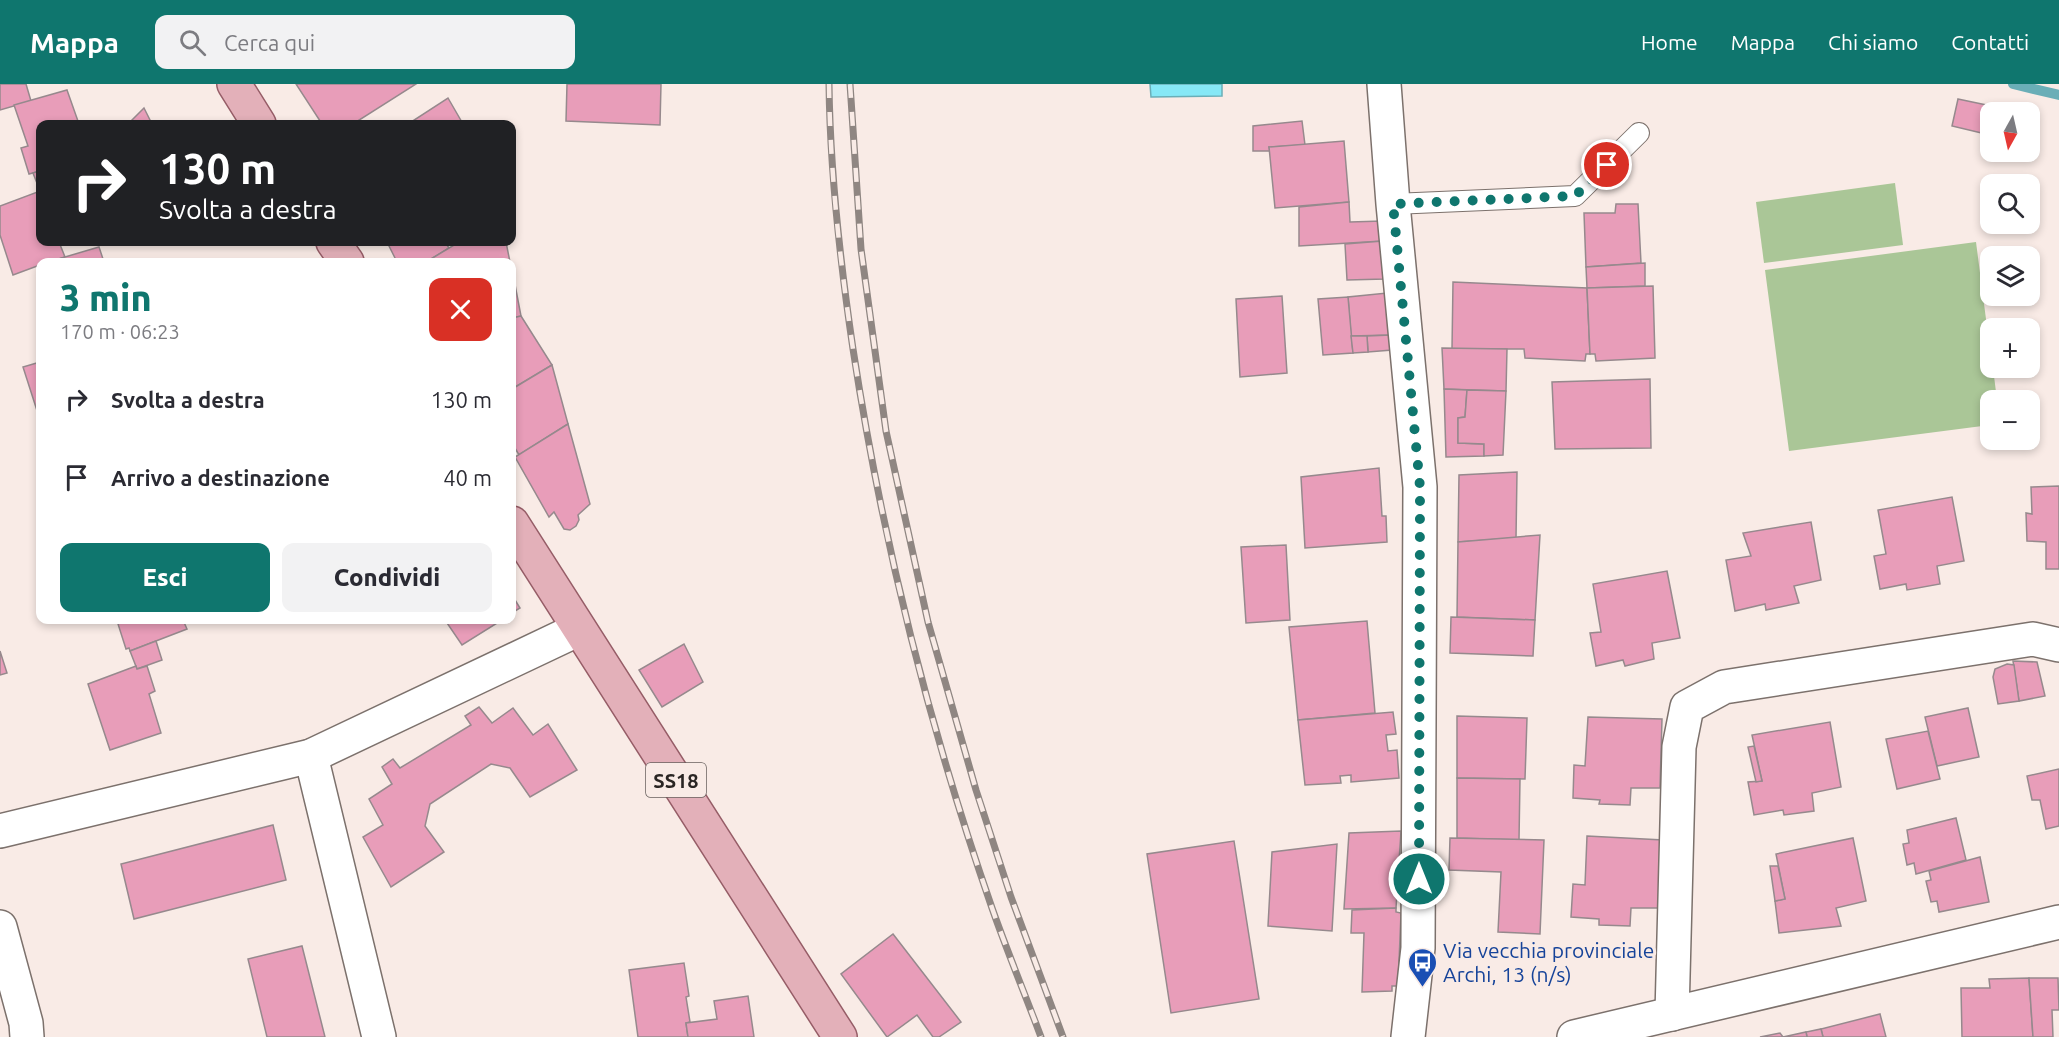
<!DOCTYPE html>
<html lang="it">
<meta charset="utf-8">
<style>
body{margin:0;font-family:Ubuntu,sans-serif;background:#f2f2f3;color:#2b2b33;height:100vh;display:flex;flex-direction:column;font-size:22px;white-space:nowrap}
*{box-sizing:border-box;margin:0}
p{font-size:20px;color:#7c7c81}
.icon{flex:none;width:33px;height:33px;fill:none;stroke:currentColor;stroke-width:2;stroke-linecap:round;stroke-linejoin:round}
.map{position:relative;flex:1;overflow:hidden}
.side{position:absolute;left:36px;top:174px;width:480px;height:366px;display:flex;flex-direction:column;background:#fff;border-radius:12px;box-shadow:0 3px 9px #0003}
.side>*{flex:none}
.hud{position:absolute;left:36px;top:36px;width:480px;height:126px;border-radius:12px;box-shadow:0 3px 9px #0003;background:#202124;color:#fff;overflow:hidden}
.needle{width:39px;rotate:188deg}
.controls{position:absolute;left:1980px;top:18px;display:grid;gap:12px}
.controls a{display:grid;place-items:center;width:60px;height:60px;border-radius:12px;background:#fff;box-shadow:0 3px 9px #0003;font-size:30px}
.pin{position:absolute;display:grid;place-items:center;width:51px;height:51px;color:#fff;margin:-26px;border:3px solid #fff;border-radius:50%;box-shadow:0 2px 6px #0007}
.me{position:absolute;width:66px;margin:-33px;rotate:0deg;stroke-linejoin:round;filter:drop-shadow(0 0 4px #0008)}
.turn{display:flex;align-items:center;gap:21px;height:126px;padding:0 24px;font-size:27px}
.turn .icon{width:78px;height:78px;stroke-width:2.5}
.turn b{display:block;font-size:42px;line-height:51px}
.round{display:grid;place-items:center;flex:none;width:63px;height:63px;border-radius:12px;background:#f2f2f3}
.headline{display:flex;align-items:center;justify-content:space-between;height:102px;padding:0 24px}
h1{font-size:36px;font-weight:800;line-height:45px;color:#0f766e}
.cta{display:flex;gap:12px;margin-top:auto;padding:12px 24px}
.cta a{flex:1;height:69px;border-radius:12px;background:#0f766e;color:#fff;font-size:24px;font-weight:800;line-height:69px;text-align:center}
.cta a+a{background:#f2f2f3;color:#2b2b33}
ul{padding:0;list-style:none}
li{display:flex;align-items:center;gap:18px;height:78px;padding:0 24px}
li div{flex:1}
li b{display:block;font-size:22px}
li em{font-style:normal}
header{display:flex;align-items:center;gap:36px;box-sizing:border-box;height:84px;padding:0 30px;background:#0f766e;color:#fff}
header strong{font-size:28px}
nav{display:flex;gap:33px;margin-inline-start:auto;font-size:21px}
.search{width:420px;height:54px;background:#f2f2f3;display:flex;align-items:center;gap:15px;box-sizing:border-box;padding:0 21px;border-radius:12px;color:#7c7c81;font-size:22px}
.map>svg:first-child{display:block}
</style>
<header>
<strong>Mappa</strong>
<div class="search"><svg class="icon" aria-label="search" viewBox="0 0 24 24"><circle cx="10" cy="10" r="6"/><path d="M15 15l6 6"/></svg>Cerca qui</div>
<nav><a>Home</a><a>Mappa</a><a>Chi siamo</a><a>Contatti</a></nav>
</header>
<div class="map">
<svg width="2059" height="953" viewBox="0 0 2059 953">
<rect width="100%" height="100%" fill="#f9ebe6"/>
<g fill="#aac697">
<path d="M1895 99 1903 161 1764 179 1756 118Z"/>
<path d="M1976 158 1990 266V284H1993L1997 316H1990V341L1789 367 1765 186Z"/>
</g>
<path fill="#86e8f6" stroke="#6aaeb7" stroke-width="1.5" d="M1150 0H1222V12L1151 13Z"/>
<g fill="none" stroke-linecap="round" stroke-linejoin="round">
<path stroke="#6aaeb7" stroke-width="10" d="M2013 0 2059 11"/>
</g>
<g fill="#e89db9" stroke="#96898d" stroke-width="1.5">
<path d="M0 0H26L31 17 0 26Z"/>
<path d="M296 0H416L353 40H322Z"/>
<path d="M567 0H661L660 41 566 37Z"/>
<path d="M67 6 79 40H40V87L29 90 21 64 28 62 14 21Z"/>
<path d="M448 14 463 40H408Z"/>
<path d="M1958 15 2020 28H1990V51L1952 42Z"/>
<path d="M144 24 152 40H128Z"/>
<path d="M1302 37 1305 61 1269 63 1270 67H1253V42Z"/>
<path d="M1344 57 1349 118 1275 124 1269 63Z"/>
<path d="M40 87V107L33 89Z"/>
<path d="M40 107V158H59L65 173 49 178H40V181L13 191 0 151V122Z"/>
<path d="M1349 118 1350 138 1382 137 1383 157 1299 162V123Z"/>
<path d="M1616 120H1638L1641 179 1586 183 1584 129H1615Z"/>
<path d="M1383 157 1385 195 1347 196 1345 160Z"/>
<path d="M387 158H445L449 164 426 178H397Z"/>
<path d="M459 158H506L510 178H426Z"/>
<path d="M99 163 104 178H49L65 173Z"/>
<path d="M1645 179V202L1587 204 1586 183Z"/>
<path d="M512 185 521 232 512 234Z"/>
<path d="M1453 198 1587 204 1590 270H1586L1585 277 1525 274 1524 265H1452Z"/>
<path d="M1653 202 1655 274 1596 277 1595 270H1590L1587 204Z"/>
<path d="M1387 209 1391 251 1351 252 1348 213Z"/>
<path d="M1282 212 1287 289 1240 293 1236 215Z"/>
<path d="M1348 213 1353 269 1323 271 1318 215Z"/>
<path d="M521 232 552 281 512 305V234Z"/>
<path d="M1391 251 1392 266 1368 268 1367 252Z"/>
<path d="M1351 252H1367L1368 268 1353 269Z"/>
<path d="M1442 264 1507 265 1506 307 1444 305Z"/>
<path d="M40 278V336L23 283Z"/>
<path d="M552 281 568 340 519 371 512 359V305Z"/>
<path d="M1650 295 1651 364 1555 365 1552 298Z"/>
<path d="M1444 305 1467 306 1465 333 1458 334V359L1484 360V372L1446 373Z"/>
<path d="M1467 306 1506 307 1503 371 1484 372V360L1458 359V334L1465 333Z"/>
<path d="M568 340 590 420 578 431 579 436 576 442 570 446 564 445 554 428 549 433 515 373Z"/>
<path d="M1379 384 1382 432H1386L1387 458 1305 464 1301 393Z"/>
<path d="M1517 388 1516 454 1458 458 1459 391Z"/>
<path d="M2059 402V485H2046V458L2027 457 2026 429 2032 430 2031 403Z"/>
<path d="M1952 413 1964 477 1937 482 1940 500 1907 506 1906 500 1880 505 1874 472 1886 470 1878 426Z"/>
<path d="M1811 438 1821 496 1794 502 1799 519 1766 526 1765 520 1735 527 1726 476 1751 472 1743 449Z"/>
<path d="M1540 451 1535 536 1457 533 1458 458Z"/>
<path d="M1286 461 1290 536 1246 539 1241 463Z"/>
<path d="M1667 487 1680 554 1652 559 1654 575 1625 582 1623 576 1596 582 1590 549 1601 548 1593 500Z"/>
<path d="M512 511 520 524 512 529Z"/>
<path d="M1451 533 1535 536 1533 572 1450 569Z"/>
<path d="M126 536H183L187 545 130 567 129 564 126 565 118 540Z"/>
<path d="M445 536H502L462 561Z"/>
<path d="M1367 537 1375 629 1298 636 1289 543Z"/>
<path d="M156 557 162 576 137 585 130 567Z"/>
<path d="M684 560 703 598 662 623 639 586Z"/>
<path d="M0 567 7 589 0 591Z"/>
<path d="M2013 577 2037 578 2045 612 2019 617Z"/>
<path d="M2007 580 2014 581 2019 617 1998 620 1993 593 1995 585Z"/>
<path d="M136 582 137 585 147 582 155 607 149 610 161 649 110 666 88 600Z"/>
<path d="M479 623 492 639 513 624 533 651 548 640 577 686 530 713 510 684 491 680 430 720 425 742 444 768 391 803 363 753 383 741 369 715 392 700 382 683 393 675 400 684 471 641 465 632Z"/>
<path d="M1968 624 1979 673 1937 682 1925 633Z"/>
<path d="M1393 628 1396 650 1386 651 1388 667 1397 666 1399 694 1351 698V691L1340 692 1341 699 1305 701 1298 636Z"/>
<path d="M1457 632 1527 634 1525 695 1457 694Z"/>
<path d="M1588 633 1662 635 1660 704H1631L1630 721 1599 720 1600 716 1573 714 1574 681 1585 682Z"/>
<path d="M1830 638 1841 703 1812 709 1814 727 1784 731 1783 726 1754 731 1748 698 1762 697 1752 651Z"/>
<path d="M1928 647 1940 695 1897 705 1886 655Z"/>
<path d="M1754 662 1762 697 1756 698 1748 663Z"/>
<path d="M2059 685V742L2046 745 2040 716H2032L2027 692Z"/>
<path d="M1457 694 1520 695 1519 756 1457 754Z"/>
<path d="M1956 734 1966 776 1916 790 1914 779 1907 781 1903 760 1909 759 1907 746Z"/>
<path d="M273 741 286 796 134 835 121 780Z"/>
<path d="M1401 747 1396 824 1344 825 1349 749Z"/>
<path d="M1587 752 1663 756 1659 824H1631L1630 842 1599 841V835L1571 833 1573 800 1585 801Z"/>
<path d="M1450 754 1544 756 1540 850 1498 848 1501 788 1449 786Z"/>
<path d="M1853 754 1866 817 1836 824 1841 842 1779 849 1775 817 1785 815 1776 770Z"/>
<path d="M1234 757 1259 915 1171 929 1147 770Z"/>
<path d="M1337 760 1332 847 1268 842 1272 768Z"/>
<path d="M1980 773 1989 818 1939 828 1937 817 1931 818 1926 797 1931 796 1929 787Z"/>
<path d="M1770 782H1778L1785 815 1775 817Z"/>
<path d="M1396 824V828L1401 829 1398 902H1392V907L1362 908 1364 849H1351L1352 826Z"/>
<path d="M893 850 961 938 939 953H933L917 931 887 953 841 890Z"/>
<path d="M302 862 325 953H267L248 875Z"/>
<path d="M684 879 689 912 686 913 690 938 686 939 688 953H638L629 886Z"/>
<path d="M2029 894 2033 953H1962L1961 904H1990L1989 895Z"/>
<path d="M2029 894H2058L2059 926H2052L2053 953H2033Z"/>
<path d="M748 912 754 953H688L686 939 717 935 714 917Z"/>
<path d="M1880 930 1886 953H1823L1821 945Z"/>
<path d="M1821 945 1823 953H1807L1806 948Z"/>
<path d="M1806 948 1807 953H1760L1780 949 1783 953Z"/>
</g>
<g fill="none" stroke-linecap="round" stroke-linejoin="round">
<defs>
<path id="lane" d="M1393 120 1575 112 1639 49"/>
<g id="street">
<path d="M311 672 379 953"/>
<path d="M0 747 311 672 579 545"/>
<path d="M0 843 26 939 27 953"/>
<path d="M1672 930 1679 663 1687 623 1724 603 2033 555 2059 561"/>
<path d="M1574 953 2059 838"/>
</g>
<path id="secondary" d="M1384 0 1393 120 1420 403 1418 864 1408 953"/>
<g id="primary">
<path d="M234 0 259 40"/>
<path d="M333 158 347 178"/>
<path d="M512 439 840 953"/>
</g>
</defs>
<use href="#lane" stroke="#7c716c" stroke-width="22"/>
<use href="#street" stroke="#7c716c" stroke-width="36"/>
<use href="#secondary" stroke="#7c716c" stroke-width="36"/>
<use href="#primary" stroke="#965d67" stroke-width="36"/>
<use href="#lane" stroke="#fff" stroke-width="20"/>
<use href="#street" stroke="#fff" stroke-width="33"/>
<use href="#secondary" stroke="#fff" stroke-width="33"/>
<use href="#primary" stroke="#e3b0b9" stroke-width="33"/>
<defs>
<g id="rail">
<path d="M829 0C830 89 840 177 853 265 882 455 929 643 992 824 1007 867 1025 910 1041 953"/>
<path d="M850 0 861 165 886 347 928 538 976 706 1011 813 1063 953"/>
</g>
</defs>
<use href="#rail" stroke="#8f8682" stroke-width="7"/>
<use href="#rail" stroke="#f9ebe6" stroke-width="4.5" stroke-dasharray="14" stroke-linecap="butt"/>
</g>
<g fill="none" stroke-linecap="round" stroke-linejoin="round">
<path stroke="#0f766e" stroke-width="10" stroke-dasharray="0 18" d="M1419 795 1420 403 1393 120 1575 112 1607 81"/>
</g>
<defs>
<symbol id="bus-pin" viewBox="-11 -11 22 30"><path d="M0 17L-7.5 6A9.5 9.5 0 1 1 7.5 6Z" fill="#1a4fb4" stroke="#f9ebe6"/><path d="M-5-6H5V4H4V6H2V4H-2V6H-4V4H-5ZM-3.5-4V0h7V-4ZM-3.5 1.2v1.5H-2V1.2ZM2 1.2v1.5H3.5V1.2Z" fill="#fff"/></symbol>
</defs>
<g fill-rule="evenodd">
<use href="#bus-pin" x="1406" y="862" width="33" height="45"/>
</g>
<g text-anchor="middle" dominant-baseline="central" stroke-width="6" stroke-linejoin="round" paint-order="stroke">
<rect fill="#f9ebe6" stroke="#68605e" stroke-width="1.5" x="646" y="679" width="60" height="34" rx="4.5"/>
<g font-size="20" font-weight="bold" fill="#2a2523">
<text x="676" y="696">SS18</text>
</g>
<g font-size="21" fill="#164399" stroke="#f9ebe6" text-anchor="start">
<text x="1443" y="866">Via vecchia provinciale<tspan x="1443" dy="24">Archi, 13 (n/s)</tspan></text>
</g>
</g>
</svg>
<div class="controls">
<a><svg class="needle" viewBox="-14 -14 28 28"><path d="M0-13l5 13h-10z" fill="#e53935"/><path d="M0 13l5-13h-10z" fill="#7c7c81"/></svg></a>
<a><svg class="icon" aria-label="search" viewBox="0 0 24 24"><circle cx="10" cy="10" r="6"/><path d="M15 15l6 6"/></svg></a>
<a><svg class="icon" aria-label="layers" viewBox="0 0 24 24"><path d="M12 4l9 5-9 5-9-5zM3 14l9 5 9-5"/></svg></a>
<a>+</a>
<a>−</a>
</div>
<div class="pin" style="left:1607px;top:81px;background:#d93025"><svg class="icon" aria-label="arrive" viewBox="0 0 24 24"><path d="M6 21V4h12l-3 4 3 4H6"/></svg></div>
<svg class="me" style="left:1419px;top:795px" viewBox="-20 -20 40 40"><circle r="17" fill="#0f766e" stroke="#fff" stroke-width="3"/><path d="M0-11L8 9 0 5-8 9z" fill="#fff"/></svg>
<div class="hud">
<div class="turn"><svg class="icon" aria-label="right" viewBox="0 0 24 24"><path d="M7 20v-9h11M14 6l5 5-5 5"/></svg><div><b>130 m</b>Svolta a destra</div></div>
</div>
<section class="side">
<div class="headline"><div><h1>3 min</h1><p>170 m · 06:23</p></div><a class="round" style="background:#d93025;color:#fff"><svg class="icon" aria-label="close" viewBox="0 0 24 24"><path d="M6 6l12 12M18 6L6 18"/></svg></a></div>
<ul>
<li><svg class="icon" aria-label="right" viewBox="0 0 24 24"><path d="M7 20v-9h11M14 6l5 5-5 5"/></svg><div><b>Svolta a destra</b></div><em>130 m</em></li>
<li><svg class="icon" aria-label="arrive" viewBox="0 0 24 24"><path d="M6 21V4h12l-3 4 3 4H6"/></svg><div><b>Arrivo a destinazione</b></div><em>40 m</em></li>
</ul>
<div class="cta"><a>Esci</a><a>Condividi</a></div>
</section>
</div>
